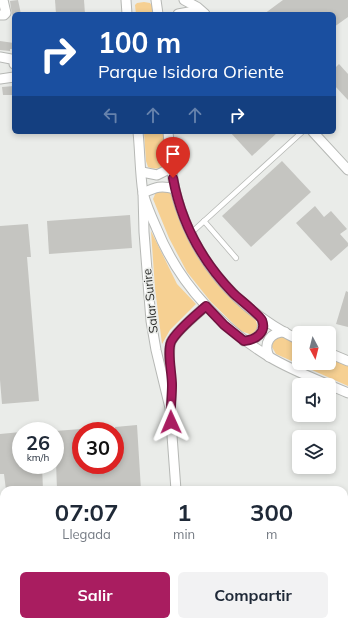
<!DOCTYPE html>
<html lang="es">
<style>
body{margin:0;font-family:Mulish,sans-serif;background:#f2f2f3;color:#1f2937;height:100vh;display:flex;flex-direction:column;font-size:15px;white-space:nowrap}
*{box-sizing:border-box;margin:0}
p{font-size:13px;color:#747a83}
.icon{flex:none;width:22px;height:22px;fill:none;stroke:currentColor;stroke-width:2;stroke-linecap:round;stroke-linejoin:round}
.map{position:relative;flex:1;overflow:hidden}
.panel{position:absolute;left:0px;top:486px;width:348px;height:140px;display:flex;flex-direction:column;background:#fff;border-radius:12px 12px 0 0;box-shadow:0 2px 6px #0003}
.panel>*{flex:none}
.hud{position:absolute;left:12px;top:12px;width:324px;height:122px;border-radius:6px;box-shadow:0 2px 6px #0003;background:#1a4fa0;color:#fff;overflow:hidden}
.needle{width:26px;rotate:173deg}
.buttons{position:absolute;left:292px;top:326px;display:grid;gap:8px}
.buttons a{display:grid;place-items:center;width:44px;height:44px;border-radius:6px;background:#fff;box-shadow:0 2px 6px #0003;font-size:20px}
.speed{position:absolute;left:12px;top:422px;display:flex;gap:8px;font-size:20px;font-weight:700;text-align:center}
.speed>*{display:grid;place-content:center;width:52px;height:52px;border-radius:50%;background:#fff;box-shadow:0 2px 6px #0003;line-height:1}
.speed small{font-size:10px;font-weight:400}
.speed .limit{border:6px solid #d22;background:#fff;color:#111}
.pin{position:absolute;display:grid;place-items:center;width:34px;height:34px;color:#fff;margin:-41px -17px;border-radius:50% 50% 50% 0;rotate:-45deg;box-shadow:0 0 4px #0007}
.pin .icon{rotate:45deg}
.me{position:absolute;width:44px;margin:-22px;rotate:359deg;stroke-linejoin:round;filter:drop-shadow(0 0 3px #0008)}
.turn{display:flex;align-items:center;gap:14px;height:84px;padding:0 20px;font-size:18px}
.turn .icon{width:52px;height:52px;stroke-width:2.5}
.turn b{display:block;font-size:28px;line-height:34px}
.lanes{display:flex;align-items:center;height:38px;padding:0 20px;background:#0003;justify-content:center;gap:20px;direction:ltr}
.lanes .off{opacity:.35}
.eta{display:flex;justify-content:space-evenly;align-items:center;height:68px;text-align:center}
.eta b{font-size:24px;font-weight:700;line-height:28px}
.action{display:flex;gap:8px;margin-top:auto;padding:8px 20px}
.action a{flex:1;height:46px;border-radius:6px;background:#a91d60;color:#fff;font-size:16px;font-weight:700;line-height:46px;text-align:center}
.action a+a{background:#f2f2f3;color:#1f2937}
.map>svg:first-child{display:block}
</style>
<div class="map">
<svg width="348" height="626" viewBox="0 0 348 626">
<rect width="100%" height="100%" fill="#eaece9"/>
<g fill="#f6d092">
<path d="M144 2 150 3 153 7V14H136L135 5 137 3Z"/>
<path d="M144 132H164L167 160C163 169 156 170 148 167L146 161Z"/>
<path d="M165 190 171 192C176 206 181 221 187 235 200 266 228 300 255 318L258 328 252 335 241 331 211 302 187 272 169 238 153 199 156 192Z"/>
<path d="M151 231 177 284 196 304 170 330 162 344 155 288Z"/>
<path d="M286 336 299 342V363H329V355L348 363V386L276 354 272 347 273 341 279 337Z"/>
</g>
<g fill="#c5c5c1">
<path d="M18 0 21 14 12 15 10 1Z"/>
<path d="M55 0H84L85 14H56Z"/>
<path d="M283 0H348V17L334 27V14H264Z"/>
<path d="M0 41 14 43V49H10V51L0 50Z"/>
<path d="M339 64 348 74V100L334 85V69Z"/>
<path d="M14 86V95H3L2 87Z"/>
<path d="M230 132H278L252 156Z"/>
<path d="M282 161 311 192 251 247 222 216Z"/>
<path d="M315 206 324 217 331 211 347 229 340 234 348 243V246L331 261 296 223Z"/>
<path d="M130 215 132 248 49 254 47 221Z"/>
<path d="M28 224 31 257H27L39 401 2 404 0 380V226Z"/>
<path d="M346 291 348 292V327L336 324Z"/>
<path d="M137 425 141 490H57L55 431 81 429V465H115V427Z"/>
<path d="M21 432V465H42L43 490H6L4 474H0V434Z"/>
</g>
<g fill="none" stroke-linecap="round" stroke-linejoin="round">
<defs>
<g id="service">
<path d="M204 221 236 258"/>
<path d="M191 233 302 132"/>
</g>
<g id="minor">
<path d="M126 0 127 14"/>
<path d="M156 0 158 14"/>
<path d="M184 0 197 7 205 14"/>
<path d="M178 14 189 12 196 14"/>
<path d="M0 15H4L6 13 3 0"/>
<path d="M0 57 11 59 14 61V64"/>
<path d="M0 79 14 77"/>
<path d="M138 132C140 151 140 175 143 193 146 204 151 216 156 227 178 282 218 325 268 356 292 371 321 381 348 393"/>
<path d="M168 132C170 151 171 171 175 190 192 258 236 309 299 340"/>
<path d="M313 132 348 170"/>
<path d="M142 172 157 175 171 168"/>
<path d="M175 189C161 185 156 187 143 193L144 232 151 321 156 350 170 408 176 490"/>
<path d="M244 341C258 340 265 332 262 318"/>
<path d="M329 353 348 361"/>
<path d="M269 357C263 343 270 332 285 332"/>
<path d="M171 399C172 386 167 352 171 342 175 332 197 314 206 306"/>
<path d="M186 622V626"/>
</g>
</defs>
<use href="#service" stroke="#b6b8b5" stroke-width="6"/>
<use href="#minor" stroke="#b6b8b5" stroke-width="11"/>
<use href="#service" stroke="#fff" stroke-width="4.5"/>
<use href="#minor" stroke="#fff" stroke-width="9"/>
</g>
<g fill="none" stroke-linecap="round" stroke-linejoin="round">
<defs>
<path id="route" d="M171 422C170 409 172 397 172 385 172 373 167 352 171 342 176 331 197 314 206 306L224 325 244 341C255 340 267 333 262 320 260 315 238 298 233 293 202 261 181 222 173 178"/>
</defs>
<use href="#route" stroke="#6e133e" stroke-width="10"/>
<use href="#route" stroke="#a91d60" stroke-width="7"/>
</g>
<g text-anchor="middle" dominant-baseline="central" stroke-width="3" stroke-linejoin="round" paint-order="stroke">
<g font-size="12" fill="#2a2b29" stroke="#eaece9">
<text transform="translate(150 301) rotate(-96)">Salar Surire</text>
</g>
</g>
</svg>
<div class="buttons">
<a><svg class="needle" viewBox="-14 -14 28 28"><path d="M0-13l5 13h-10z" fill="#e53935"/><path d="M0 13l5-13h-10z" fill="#747a83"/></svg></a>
<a><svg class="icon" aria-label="sound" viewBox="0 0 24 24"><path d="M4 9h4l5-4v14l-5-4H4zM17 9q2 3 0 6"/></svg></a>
<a><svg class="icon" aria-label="layers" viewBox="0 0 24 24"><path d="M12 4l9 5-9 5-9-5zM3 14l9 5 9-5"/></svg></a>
</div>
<div class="speed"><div>26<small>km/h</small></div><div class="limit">30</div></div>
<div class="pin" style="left:173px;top:178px;background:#d93025"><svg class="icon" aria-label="arrive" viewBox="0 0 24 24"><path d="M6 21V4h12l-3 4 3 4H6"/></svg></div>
<svg class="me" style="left:171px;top:422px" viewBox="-20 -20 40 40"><path d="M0-17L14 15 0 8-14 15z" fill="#a91d60" stroke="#fff" stroke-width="4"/></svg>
<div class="hud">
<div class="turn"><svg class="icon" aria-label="right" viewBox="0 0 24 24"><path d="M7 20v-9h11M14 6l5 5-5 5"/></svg><div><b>100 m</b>Parque Isidora Oriente</div></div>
<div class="lanes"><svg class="icon off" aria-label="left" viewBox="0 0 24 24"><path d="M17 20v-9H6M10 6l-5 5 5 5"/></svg><svg class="icon off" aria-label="ahead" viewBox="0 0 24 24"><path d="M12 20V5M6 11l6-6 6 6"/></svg><svg class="icon off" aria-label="ahead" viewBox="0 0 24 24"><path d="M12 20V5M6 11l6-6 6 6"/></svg><svg class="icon" aria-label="right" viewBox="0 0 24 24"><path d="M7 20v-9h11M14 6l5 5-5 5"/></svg></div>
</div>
<section class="panel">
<div class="eta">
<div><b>07:07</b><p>Llegada</p></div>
<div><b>1</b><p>min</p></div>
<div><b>300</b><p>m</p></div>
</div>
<div class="action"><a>Salir</a><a>Compartir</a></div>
</section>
</div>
